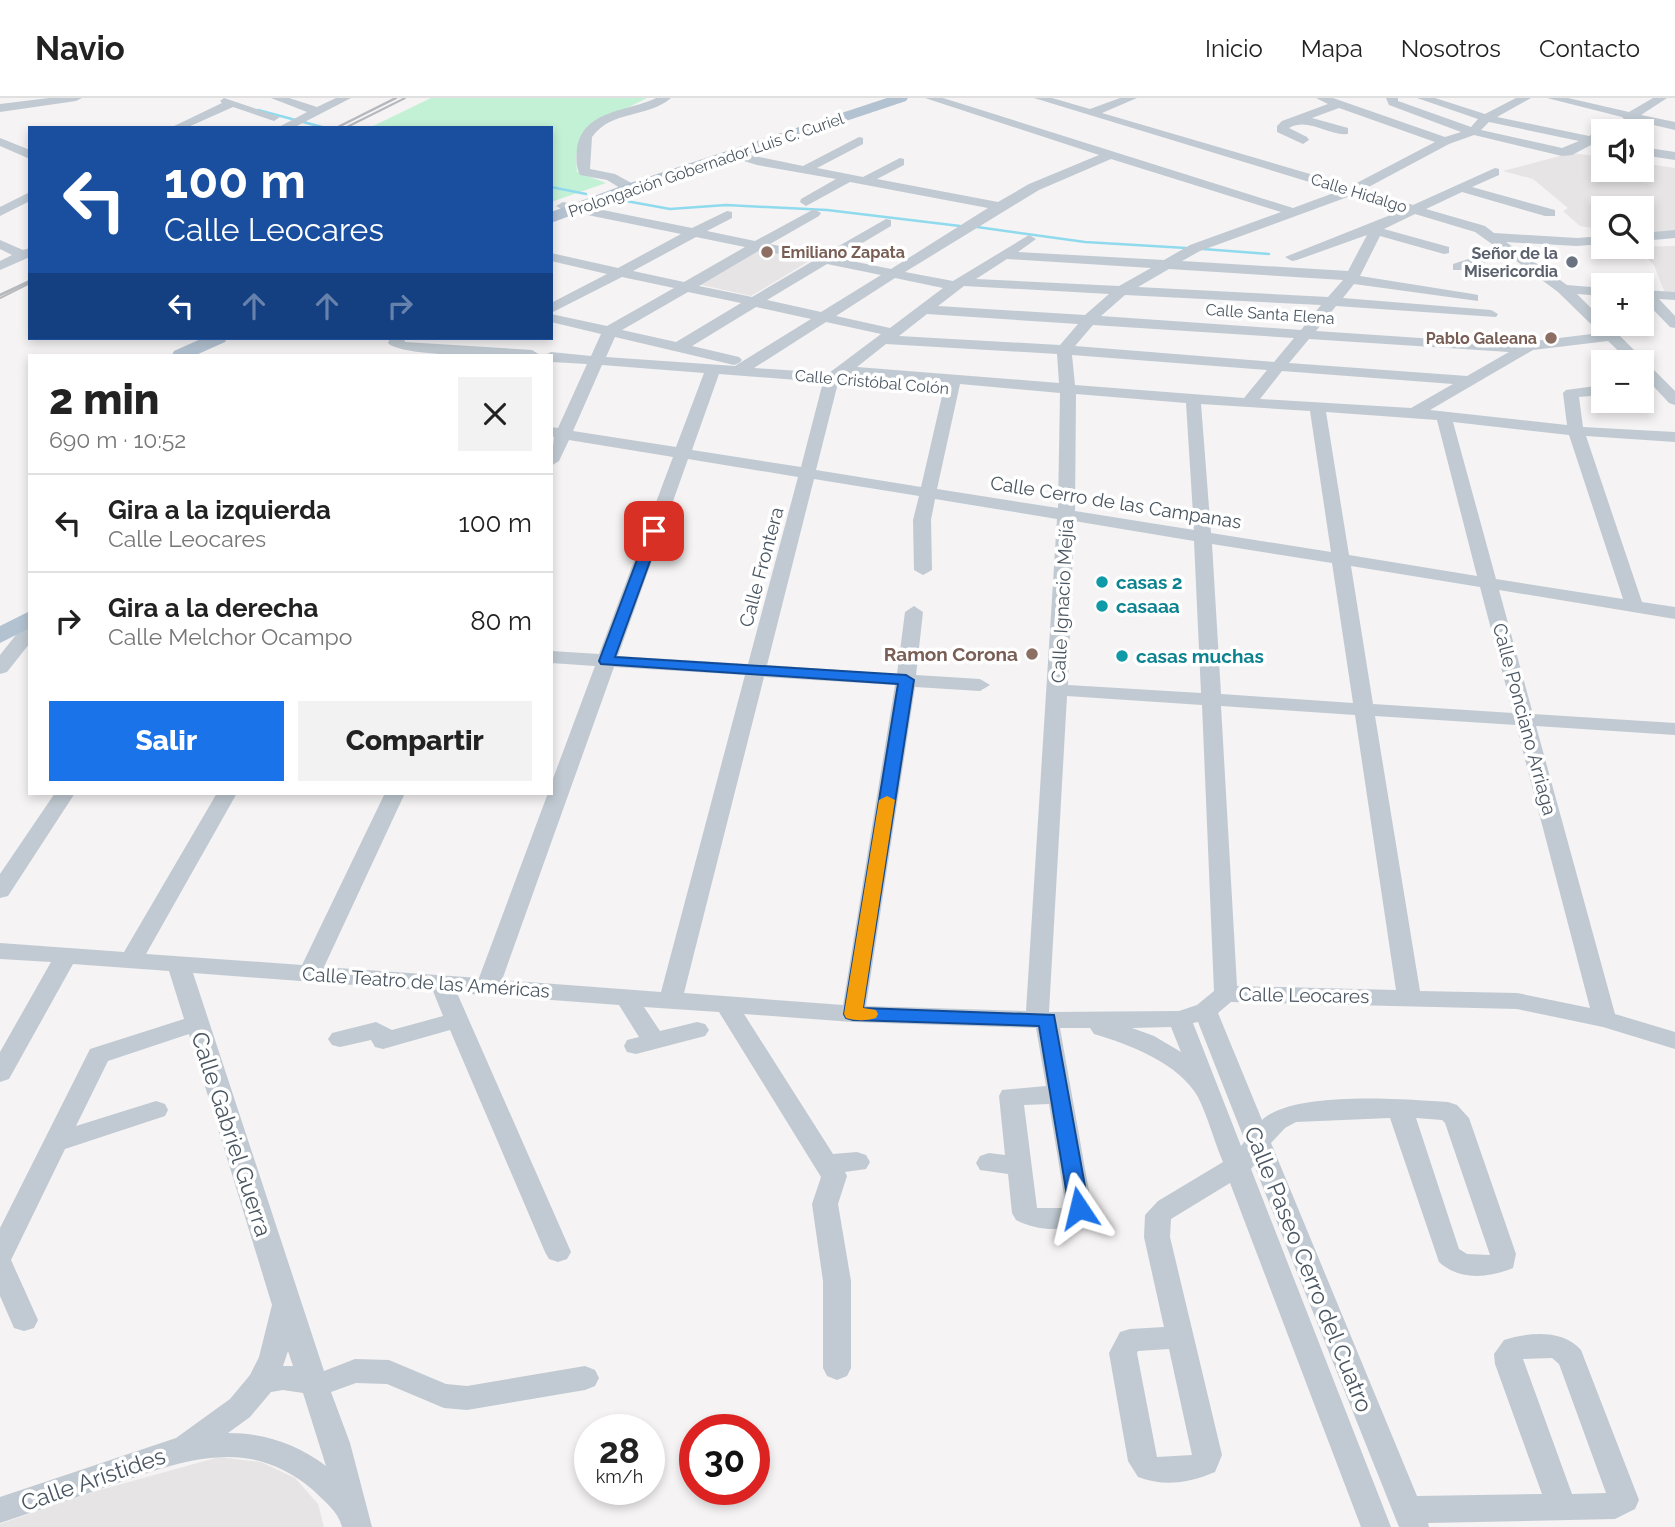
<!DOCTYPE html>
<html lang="es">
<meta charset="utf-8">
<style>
body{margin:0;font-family:Raleway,sans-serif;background:#f2f2f2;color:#222;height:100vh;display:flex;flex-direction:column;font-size:26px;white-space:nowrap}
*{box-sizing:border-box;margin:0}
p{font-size:23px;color:#767676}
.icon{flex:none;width:38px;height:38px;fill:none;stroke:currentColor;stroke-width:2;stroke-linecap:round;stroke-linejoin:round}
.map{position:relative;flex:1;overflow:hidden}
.drawer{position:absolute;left:28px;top:256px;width:525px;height:441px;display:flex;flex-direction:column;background:#fff;border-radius:0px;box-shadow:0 4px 10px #0003}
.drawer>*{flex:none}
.banner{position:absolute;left:28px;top:28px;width:525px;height:214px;border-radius:0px;box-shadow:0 4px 10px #0003;background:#1a4fa0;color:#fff;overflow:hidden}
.tools{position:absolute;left:1591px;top:21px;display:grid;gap:14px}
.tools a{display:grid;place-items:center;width:63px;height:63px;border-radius:0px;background:#fff;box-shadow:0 4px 10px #0003;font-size:35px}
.speed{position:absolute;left:574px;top:1316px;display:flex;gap:14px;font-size:35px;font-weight:700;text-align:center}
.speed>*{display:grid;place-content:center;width:91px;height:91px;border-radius:50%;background:#fff;box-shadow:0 4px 10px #0003;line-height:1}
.speed small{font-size:18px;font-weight:400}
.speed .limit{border:10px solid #d22;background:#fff;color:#111}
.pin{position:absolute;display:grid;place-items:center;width:60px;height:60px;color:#fff;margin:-30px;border-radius:14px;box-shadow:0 4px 10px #0006}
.me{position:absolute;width:77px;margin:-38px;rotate:350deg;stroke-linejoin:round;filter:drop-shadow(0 0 5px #0008)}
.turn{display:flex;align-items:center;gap:24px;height:147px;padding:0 21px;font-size:32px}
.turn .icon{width:91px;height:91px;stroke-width:2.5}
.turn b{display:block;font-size:49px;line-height:60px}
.lanes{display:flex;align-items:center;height:66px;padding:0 21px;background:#0003;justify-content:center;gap:35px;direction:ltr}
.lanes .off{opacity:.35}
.round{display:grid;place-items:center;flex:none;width:74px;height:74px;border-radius:0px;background:#f2f2f2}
.summary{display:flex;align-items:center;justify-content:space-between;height:119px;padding:0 21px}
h1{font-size:42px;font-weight:800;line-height:52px}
.action{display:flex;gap:14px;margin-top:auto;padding:14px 21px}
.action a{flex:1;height:80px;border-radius:0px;background:#1a73e8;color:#fff;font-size:28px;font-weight:800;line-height:80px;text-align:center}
.action a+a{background:#f2f2f2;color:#222}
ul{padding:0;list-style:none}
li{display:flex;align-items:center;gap:21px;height:98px;padding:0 21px;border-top:2px solid #e0e0e0}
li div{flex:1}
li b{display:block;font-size:26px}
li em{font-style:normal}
header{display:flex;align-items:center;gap:42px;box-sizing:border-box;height:98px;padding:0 35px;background:#fff;border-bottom:2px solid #e0e0e0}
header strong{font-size:33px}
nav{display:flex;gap:38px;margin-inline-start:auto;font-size:24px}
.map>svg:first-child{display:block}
</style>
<header>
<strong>Navio</strong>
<nav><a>Inicio</a><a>Mapa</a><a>Nosotros</a><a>Contacto</a></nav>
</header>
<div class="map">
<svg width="1675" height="1429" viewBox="0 0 1675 1429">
<rect width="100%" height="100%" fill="#f5f3f3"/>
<g fill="#e6e4e5">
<path d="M1571 55 1603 59V72H1642V65L1675 70V133L1642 136V110H1603V132L1580 128 1563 113 1568 110 1533 81 1503 73Z"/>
<path d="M1675 148V195H1665L1654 167 1635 149Z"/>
<path d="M758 151 811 162 751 198 697 186Z"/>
<path d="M219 1359 261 1364 295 1380 318 1406 324 1429H0V1426L93 1394Z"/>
</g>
<path fill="#c3f1d5" d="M431 0H647L587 30 576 57 577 74 606 85 551 104V30H369Z"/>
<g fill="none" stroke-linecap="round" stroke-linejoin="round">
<g stroke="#90daee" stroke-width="2.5">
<path d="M258 12 322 29"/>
<path d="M551 89 586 96"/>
<path d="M615 101 670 111 726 107 827 112 960 128"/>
<path d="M977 129 1085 144 1186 150"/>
<path d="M1203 151 1269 156"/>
</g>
<g fill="#c1cad2" fill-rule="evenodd">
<path d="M49 0H82L76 3 0 14V6Z"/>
<path d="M224 0 280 19 274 23 233 9 186 30H170L222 5 220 3Z"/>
<path d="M271 0H289L317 9 336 0H351L293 30H277L307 14Z"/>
<path d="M656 0H671C648 20 611 12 592 39L590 71 615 76 635 87V93H625L607 82 580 77C576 69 576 59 577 50 584 11 628 14 656 0Z"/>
<path d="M925 0H943L1293 110 1339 93 1034 0H1052L1090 11 1120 0H1137L1102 15 1351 88 1435 44 1339 10 1312 20 1348 30V36C1327 38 1309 19 1289 30L1307 39 1309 42 1303 46 1277 34V28L1282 23 1328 6 1316 0H1333L1445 39 1461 34 1389 7 1386 0H1398V3L1471 29 1478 21 1417 0H1435L1485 16 1516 0H1531L1497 19 1589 38 1603 31 1608 33H1603L1602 46H1593L1572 57 1562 58 1474 37 1449 46 1363 92 1413 107 1495 70 1499 71V77L1472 89 1555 112V118H1545L1462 94 1426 111 1485 128 1494 135 1577 140 1603 138V146L1577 148 1506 144 1567 187 1603 190V198L1577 196 1603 222V226H1607L1617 235 1675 293V307L1669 305 1642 276V264H1630L1608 243 1533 252 1430 312 1567 327 1563 295 1566 292 1603 287V297L1579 299 1583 329 1675 334V344L1586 338 1642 504 1675 509V521L1499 492 1533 616 1675 625V637L1536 628 1615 916 1675 934V951L1603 929 1517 911 1231 904 1218 915 1262 1022C1294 992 1404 1001 1448 1004L1457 1007 1469 1020 1516 1156 1513 1170C1488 1180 1460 1183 1439 1164L1390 1020 1296 1024 1285 1030 1271 1045 1417 1398 1542 1396 1495 1266 1494 1256 1504 1242C1528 1234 1563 1231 1581 1252L1639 1402 1635 1411 1615 1421 1428 1425 1429 1429H1399L1254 1067 1251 1071 1391 1429H1361L1230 1085 1171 1121 1170 1139 1222 1357 1215 1374C1190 1385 1164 1389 1138 1379L1128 1363 1109 1255 1120 1234 1130 1231 1164 1229 1144 1139 1145 1117 1158 1103 1223 1064C1214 1043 1208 1019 1198 999 1179 965 1128 946 1094 936L1090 930H1060L1092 1110 1087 1125C1063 1133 1039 1134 1016 1122L1012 1115 1008 1076 980 1072 976 1065 980 1058 989 1055 1005 1057 999 998 1002 992 1046 988 1036 930 853 924 744 916 833 1056 857 1054 866 1057 870 1064 866 1071 845 1074 847 1078 838 1106 851 1183V1270L847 1278 837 1282 827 1278 823 1270V1183L812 1106 821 1079 719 914 644 909 660 933 697 924 705 926 709 932 705 938 636 956 627 954 624 948 627 942 639 939 619 907 457 895 571 1154 567 1161 558 1164 549 1161 545 1154 450 932 383 951 375 949 371 942 340 949 332 947 328 941 332 935 376 924 392 932 443 918 433 893 193 875 324 1273 355 1261 389 1262 446 1286 467 1288 585 1268 595 1272 599 1280 595 1288 585 1292 467 1312 444 1310 387 1286 356 1285 331 1294 350 1345 372 1429H342C338 1413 325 1404 313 1392 248 1336 182 1363 112 1387 74 1400 37 1413 0 1425V1399L176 1340 230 1301 250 1277 259 1259 272 1207 189 936 108 963 76 1028 156 1003 165 1006 168 1012 165 1018 65 1051 11 1162 38 1222 34 1230 24 1233 14 1230 0 1198V1130L87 957 90 951 184 921 169 873 73 866 9 981 0 984V954L51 864 0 861V845L124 854 217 695H237L146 856 302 867 385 695H405L324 869 479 880 548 695H551V686L595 568 551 565V553L599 556 673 359 569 342 559 363 551 368 554 339H551V329L558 330 587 266 551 264V257H545L551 254 591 258 601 236 551 224V216L607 228 674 190 622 179 551 215V205L607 176 551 163V155L618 170 681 136 563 112 556 108 563 104 692 130 727 113 732 114V120L707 133 755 143 814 111 821 115 819 118 770 146 823 157 886 121 891 122V128L837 160 891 171 988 110 850 84 806 108 800 104 801 101 836 81 757 67 731 59V53L803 68 859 39 863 40V46L817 70 863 79 900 60 904 61V67L877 81 998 104 1029 86 1099 57ZM1489 24 1579 43 1562 50 1481 32ZM1111 61 1281 114 1190 147 1164 162 1018 154 1036 141 1029 137 953 183 905 174 1039 92ZM1353 97 1403 112 1285 159 1292 163 1297 162 1367 137 1348 173 1182 163 1200 153ZM1415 116 1475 134 1499 151 1453 166V172H1463L1508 157 1558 194 1600 235 1510 246 1316 233 1336 208 1496 219 1498 216 1491 212 1343 200 1354 186 1478 203V197L1473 196 1360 178 1380 138 1444 156 1449 155V149L1384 131ZM696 139 745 149 684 184 633 173ZM760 152 813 163 752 199 699 188ZM1007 161 1151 170 1119 188 976 181ZM827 166 881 177 821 214 767 202ZM1169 171 1343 182 1328 199 1138 189ZM895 180 943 190 890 230 836 218ZM964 188 1109 196 1085 217 938 208ZM688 194 741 205 676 244 622 232ZM1125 197 1321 207 1301 232 1101 218ZM756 209 811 221 735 268 606 259 615 239 734 267 739 265 742 262 739 259 692 248ZM927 216 1078 226 1060 247 899 238ZM826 224 881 236 829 275 754 270ZM1093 227 1294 240 1274 264 1075 248ZM1309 241 1509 254 1467 278 1289 265ZM886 246 1057 256 1059 285 857 269ZM1072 257 1267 272 1244 300 1075 287ZM602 267 704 275 676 349 573 333ZM1282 273 1453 286 1411 310 1260 301ZM719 276 823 284 801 369 692 352ZM846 277 945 285 921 389 816 372 838 285 849 284 852 281ZM960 286 1060 295 1058 410 937 391ZM1076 296 1186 305 1194 432 1075 413ZM1201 306 1310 313 1331 454 1211 435ZM1326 314 1437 322 1477 478 1349 457ZM1453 324 1569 337 1623 501 1496 481ZM688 361 798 379 748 566 618 558ZM814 381 919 398 913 422 914 472 923 477 932 472 931 422 935 401 1057 421 1026 913 866 908 915 589 980 593 990 587 980 581 916 577 923 514 914 508 905 514 897 576 767 567ZM1074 423 1194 443 1201 595 1068 587ZM1212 446 1332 465 1353 605 1221 596ZM1351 468 1480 489 1513 615 1373 606ZM614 569 745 577 661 894 502 882ZM764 579 895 587 843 907 684 895ZM1067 598 1202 607 1214 893 1197 907 1179 913 1049 914ZM1221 608 1355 617 1396 892 1237 888ZM1375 618 1516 627 1590 910 1517 895 1420 893ZM1198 924 1245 1043 1241 1048 1193 925ZM1171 929 1181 954 1154 938 1132 930ZM1049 1006 1066 1110H1037L1024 1007ZM1416 1020 1442 1022 1445 1025 1490 1157 1467 1156 1459 1151ZM1169 1251 1192 1357 1157 1359 1137 1255 1138 1253ZM288 1253 293 1268H283ZM1552 1260 1559 1266 1606 1395 1572 1396 1523 1261ZM283 1292 303 1295 326 1368C297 1346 264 1335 228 1335L250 1319 271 1294Z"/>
<path d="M1547 0H1568L1629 14 1653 0H1667L1641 17 1675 24V32L1632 22 1627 24 1622 19Z"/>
<path d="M0 40 30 52V61L0 48Z"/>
<path d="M1642 49 1675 54V62L1642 57Z"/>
<path d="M30 94V103L0 118V109Z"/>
<path d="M1675 132V140L1642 143V135Z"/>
<path d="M0 142 23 152 30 150V159L0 172V163L12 157 0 151Z"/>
<path d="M1642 192 1675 194V202L1659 201 1675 218V230L1670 229 1642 200Z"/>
<path d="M390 240H404L405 244 532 252 540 257C514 258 402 260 388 245Z"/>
<path d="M30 526V545L7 574 0 576V557L23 528Z"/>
<path d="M55 695H75L8 798 0 800V776Z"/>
</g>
<g fill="#b3c2d1" fill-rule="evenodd">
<path d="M887 0H908L906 3 636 93 551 125V114L624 87Z"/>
<path d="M203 240H227L225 244 196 257H172L174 253Z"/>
<path d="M30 513V530L0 545V528Z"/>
</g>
<g stroke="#b5b8bd" stroke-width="2">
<path d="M345 30 405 0"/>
<path d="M0 200 30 185"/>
</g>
<g stroke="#b5b8bd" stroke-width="2.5">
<path d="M336 30 396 0"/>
<path d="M0 197 30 183"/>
</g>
</g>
<path fill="#1a73e8" stroke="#114b97" stroke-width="2" d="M654 429 661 433 615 559 906 577 914 582 863 910 1054 917 1089 1110 1086 1115 1079 1117 1072 1115 1069 1110 1039 928 853 922 846 920 844 916 898 586 601 566 599 563 648 433Z"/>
<path fill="#f59e0b" d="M887 698 895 702 863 910 876 912 878 916 876 920C866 923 856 923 846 920L844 916 879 702Z"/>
<g fill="#8d6e63" stroke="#fff" stroke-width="2.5">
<circle cx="767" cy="154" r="7"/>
<circle cx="1551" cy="240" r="7"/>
<circle cx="1032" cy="556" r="7"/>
</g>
<circle fill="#6b7280" stroke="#fff" stroke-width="2.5" cx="1572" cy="164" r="7"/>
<g fill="#0f9aa8" stroke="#fff" stroke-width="2.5">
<circle cx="1102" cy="484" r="7"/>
<circle cx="1102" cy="508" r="7"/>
<circle cx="1122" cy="558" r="7"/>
</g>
<g text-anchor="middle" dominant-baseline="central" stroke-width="7" stroke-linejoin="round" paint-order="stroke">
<g font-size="16" fill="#4a5661" stroke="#fff">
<text transform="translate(706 67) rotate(-19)">Prolongación Gobernador Luis C. Curiel</text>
<text transform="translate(1359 95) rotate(17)">Calle Hidalgo</text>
<text transform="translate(1270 216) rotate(4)">Calle Santa Elena</text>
<text transform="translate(872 284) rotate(5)">Calle Cristóbal Colón</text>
</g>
<g font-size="16" font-weight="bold" fill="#785e54" stroke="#fff" text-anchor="start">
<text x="781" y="154">Emiliano Zapata</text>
<text x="1537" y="240" text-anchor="end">Pablo Galeana</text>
</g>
<g font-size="16" font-weight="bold" fill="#5b616d" stroke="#fff" text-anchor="end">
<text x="1558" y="155">Señor de la<tspan x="1558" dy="18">Misericordia</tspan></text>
</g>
<g font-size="19" fill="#4a5661" stroke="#fff">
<text transform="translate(1116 404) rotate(9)">Calle Cerro de las Campanas</text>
<text transform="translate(761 469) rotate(-75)">Calle Frontera</text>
<text transform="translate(1062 503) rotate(-87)">Calle Ignacio Mejía</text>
<text transform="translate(1525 621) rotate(75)">Calle Ponciano Arriaga</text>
<text transform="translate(426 884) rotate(4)">Calle Teatro de las Américas</text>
<text transform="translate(1304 897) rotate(1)">Calle Leocares</text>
</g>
<g font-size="19" font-weight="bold" fill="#0d838f" stroke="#fff" text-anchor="start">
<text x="1116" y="484">casas 2</text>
<text x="1116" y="508">casaaa</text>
<text x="1136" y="558">casas muchas</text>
</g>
<g font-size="19" font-weight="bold" fill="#785e54" stroke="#fff" text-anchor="end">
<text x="1018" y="556">Ramon Corona</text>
</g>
<g font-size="23" fill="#4a5661" stroke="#fff">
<text transform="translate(232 1036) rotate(72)">Calle Gabriel Guerra</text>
<text transform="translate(1309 1171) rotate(68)">Calle Paseo Cerro del Cuatro</text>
<text transform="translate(93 1381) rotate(-19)">Calle Arístides</text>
</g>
</g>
</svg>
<div class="tools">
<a><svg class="icon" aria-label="sound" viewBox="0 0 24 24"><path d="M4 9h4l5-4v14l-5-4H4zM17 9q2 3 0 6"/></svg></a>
<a><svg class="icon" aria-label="search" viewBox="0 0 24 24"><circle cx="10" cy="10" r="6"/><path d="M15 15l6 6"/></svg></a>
<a>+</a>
<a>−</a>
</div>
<div class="speed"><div>28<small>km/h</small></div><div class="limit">30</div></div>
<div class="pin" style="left:654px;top:433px;background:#d93025"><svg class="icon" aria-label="arrive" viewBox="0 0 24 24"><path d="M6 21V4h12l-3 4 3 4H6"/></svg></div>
<svg class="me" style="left:1079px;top:1110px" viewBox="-20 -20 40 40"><path d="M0-17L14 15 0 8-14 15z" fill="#1a73e8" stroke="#fff" stroke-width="4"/></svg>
<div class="banner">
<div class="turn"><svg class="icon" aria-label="left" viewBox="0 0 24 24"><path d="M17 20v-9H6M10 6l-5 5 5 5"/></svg><div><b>100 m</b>Calle Leocares</div></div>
<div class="lanes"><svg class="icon" aria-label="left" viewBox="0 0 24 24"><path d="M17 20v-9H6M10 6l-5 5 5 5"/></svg><svg class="icon off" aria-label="ahead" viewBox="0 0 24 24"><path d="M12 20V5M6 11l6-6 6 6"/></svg><svg class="icon off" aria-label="ahead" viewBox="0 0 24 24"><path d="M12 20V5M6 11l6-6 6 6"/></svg><svg class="icon off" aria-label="right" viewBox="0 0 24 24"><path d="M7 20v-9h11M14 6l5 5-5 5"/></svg></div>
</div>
<section class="drawer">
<div class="summary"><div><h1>2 min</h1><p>690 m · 10:52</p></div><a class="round"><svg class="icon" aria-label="close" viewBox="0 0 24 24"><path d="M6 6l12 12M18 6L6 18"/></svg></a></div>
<ul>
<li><svg class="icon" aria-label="left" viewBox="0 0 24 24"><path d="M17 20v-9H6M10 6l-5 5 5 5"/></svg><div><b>Gira a la izquierda</b><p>Calle Leocares</p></div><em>100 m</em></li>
<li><svg class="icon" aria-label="right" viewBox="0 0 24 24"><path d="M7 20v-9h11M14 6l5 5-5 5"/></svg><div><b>Gira a la derecha</b><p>Calle Melchor Ocampo</p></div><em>80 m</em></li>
</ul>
<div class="action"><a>Salir</a><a>Compartir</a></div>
</section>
</div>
